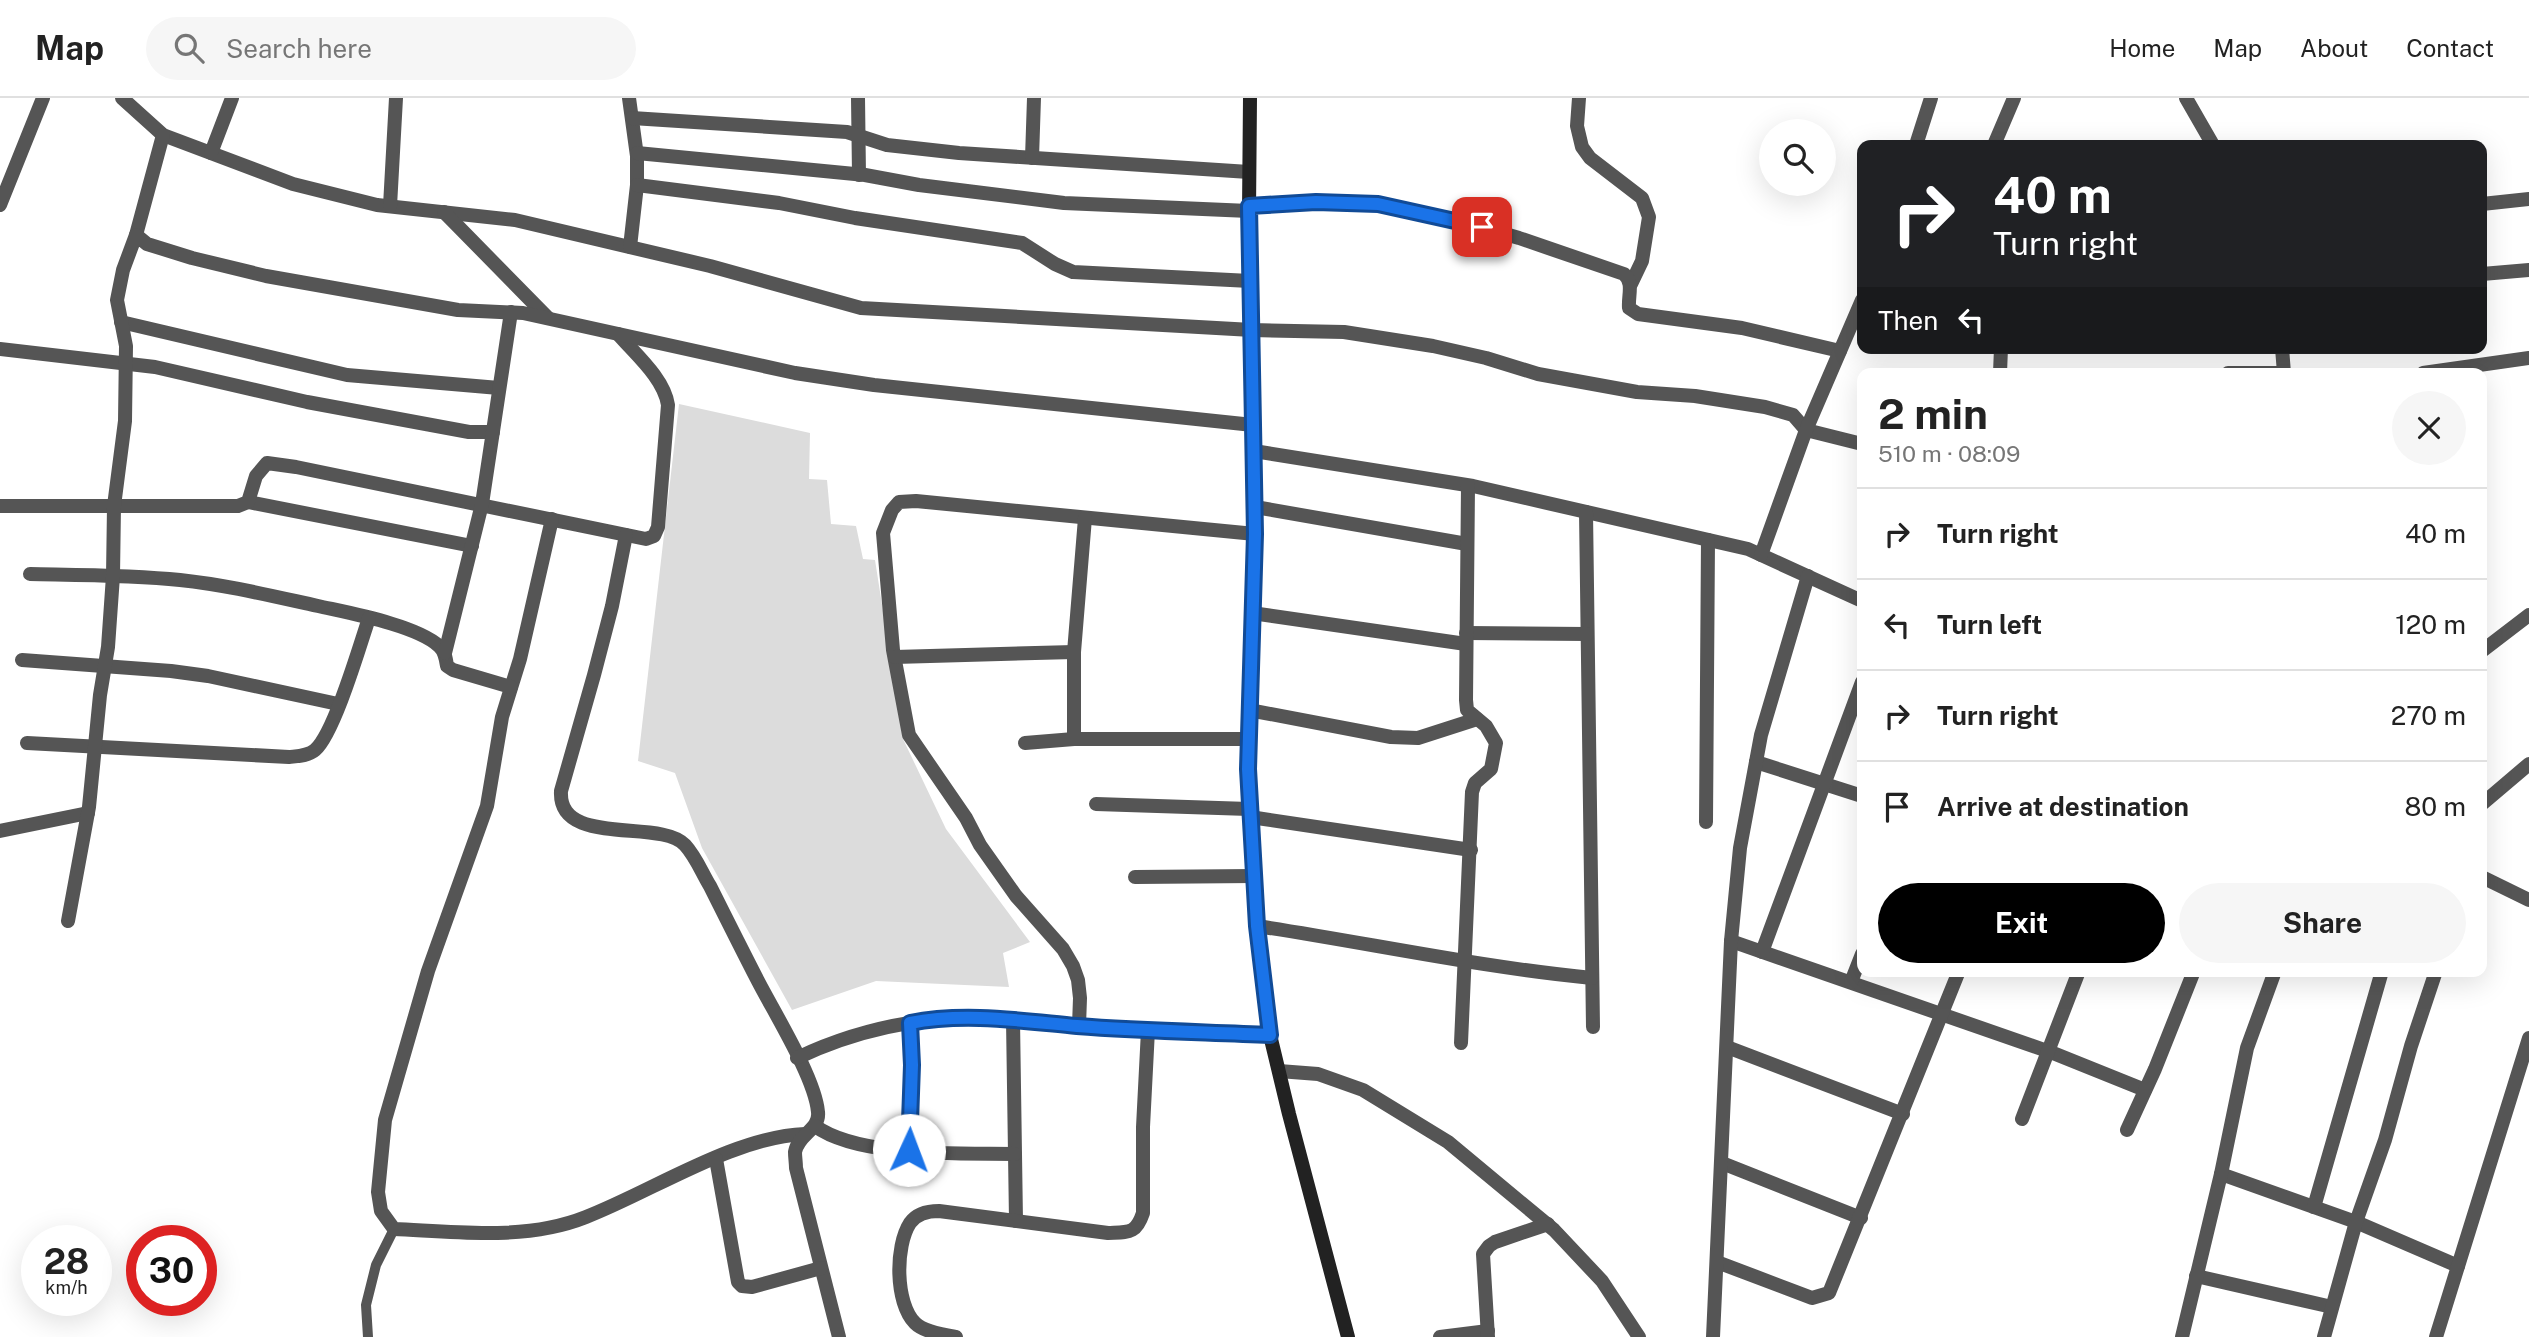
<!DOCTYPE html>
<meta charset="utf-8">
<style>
body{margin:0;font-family:"Public Sans",sans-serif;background:#f6f6f6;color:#222;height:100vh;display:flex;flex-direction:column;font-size:26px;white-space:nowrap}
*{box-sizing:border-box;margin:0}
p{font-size:23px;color:#767676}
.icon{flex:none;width:38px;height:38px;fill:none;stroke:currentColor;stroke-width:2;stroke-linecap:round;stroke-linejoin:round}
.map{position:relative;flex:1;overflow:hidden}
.drawer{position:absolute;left:1857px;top:270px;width:630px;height:609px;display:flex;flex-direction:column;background:#fff;border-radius:14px;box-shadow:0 7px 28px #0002}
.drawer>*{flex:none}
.hud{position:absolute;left:1857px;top:42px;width:630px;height:214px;border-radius:14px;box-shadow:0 7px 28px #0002;background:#202124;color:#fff;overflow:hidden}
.fabs{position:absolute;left:1759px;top:21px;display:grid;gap:14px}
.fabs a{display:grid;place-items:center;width:77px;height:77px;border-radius:50%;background:#fff;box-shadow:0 7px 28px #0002;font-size:35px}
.speed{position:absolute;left:21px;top:1127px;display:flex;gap:14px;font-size:35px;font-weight:700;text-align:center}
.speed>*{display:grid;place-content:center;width:91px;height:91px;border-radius:50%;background:#fff;box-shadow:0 7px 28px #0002;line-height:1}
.speed small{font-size:18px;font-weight:400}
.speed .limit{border:10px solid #d22;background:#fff;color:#111}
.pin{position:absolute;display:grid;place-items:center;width:60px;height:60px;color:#fff;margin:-30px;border-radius:14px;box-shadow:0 4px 10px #0006}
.me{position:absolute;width:77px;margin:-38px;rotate:2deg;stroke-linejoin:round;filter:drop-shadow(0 0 5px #0008)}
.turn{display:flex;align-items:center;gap:24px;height:147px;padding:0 21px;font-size:32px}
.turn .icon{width:91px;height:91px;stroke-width:2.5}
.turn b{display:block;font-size:49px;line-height:60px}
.then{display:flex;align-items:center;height:66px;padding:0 21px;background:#0003;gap:14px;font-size:26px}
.round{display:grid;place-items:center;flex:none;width:74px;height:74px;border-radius:37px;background:#f6f6f6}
.headline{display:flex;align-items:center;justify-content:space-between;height:119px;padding:0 21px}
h1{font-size:42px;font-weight:700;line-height:52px}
.button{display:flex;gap:14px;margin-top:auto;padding:14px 21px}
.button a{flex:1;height:80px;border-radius:42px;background:#000;color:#fff;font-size:28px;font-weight:700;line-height:80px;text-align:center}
.button a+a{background:#f6f6f6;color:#222}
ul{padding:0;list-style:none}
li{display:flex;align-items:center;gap:21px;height:91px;padding:0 21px;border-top:2px solid #e0e0e0}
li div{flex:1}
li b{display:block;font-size:26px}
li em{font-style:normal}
header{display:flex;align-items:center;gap:42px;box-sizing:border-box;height:98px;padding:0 35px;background:#fff;border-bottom:2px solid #e0e0e0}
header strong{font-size:33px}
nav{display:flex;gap:38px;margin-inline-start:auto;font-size:24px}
.search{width:490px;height:63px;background:#f6f6f6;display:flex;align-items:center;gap:18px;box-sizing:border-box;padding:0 24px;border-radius:38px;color:#767676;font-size:26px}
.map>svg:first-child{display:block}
</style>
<header>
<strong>Map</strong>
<div class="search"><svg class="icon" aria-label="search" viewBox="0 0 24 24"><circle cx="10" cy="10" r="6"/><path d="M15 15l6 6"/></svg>Search here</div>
<nav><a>Home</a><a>Map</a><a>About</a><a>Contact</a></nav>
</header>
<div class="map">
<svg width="2529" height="1239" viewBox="0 0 2529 1239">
<rect width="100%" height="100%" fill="#fff"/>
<path fill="#dcdcdc" d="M679 306 810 335 809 381 827 382 831 426 856 428 863 461 875 462 903 641 946 731 1030 844 1003 855 1009 889 876 883 792 912 702 750 675 675 638 663Z"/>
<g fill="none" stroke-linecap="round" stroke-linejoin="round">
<path stroke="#555" stroke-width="10" d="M368 1239 366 1207 376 1167 394 1131"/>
<g stroke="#555" stroke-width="14">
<path d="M122 0 163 37 293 86 377 107 515 122 710 168 861 210 1252 232 1344 234 1433 248 1486 260 1538 276 1637 294 1695 298 1765 309 1793 317 1806 332 1862 346"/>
<path d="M629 0 637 58V87L630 149"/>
<path d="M858 0 859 77"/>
<path d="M1579 0 1577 28 1582 49 1590 60 1642 100 1649 119 1642 163 1631 186"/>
<path d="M2186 0 2213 47"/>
<path d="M632 20 847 34 887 47 959 55 1249 74"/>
<path d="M1916 47 1931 0"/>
<path d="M1994 47 2014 0"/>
<path d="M211 55 232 0"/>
<path d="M637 55 865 77 919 87 1064 105 1249 113"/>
<path d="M1032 60 1034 0"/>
<path d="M637 87 779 105 855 120 1022 145 1055 166 1073 174 1250 183"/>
<path d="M2482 106 2529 101"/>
<path d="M0 107 43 0"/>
<path d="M390 108 396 0"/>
<path d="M1249 109 1316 104 1378 106 1464 124 1519 140 1624 176C1634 185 1628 197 1629 210L1638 216 1742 230 1840 253"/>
<path d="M444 114 548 220"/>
<path d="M136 137 163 37"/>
<path d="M2482 176 2529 172"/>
<path d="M121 224 347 277 499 290"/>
<path d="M2282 250 2284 275"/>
<path d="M0 251 155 269 307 304 469 334H493"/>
<path d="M2000 275 2001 250"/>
<path d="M2228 275H2277"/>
<path d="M2423 275 2529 260"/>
<path d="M1254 353 1473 388 1748 451 1862 503"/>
<path d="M248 404 472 448"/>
<path d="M0 408H238L248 404 256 378 267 365 296 369 646 441 654 438 658 429 668 307C664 280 635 256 618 236"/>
<path d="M1255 409 1467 446"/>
<path d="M1586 414 1593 929"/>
<path d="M552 421 520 561 502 619 487 708 428 873 385 1022 378 1094 381 1113 394 1131C457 1134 526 1143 586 1119 653 1093 733 1039 805 1036"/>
<path d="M1255 436 916 403 899 404 892 412 883 435 893 552 909 637 966 720 980 747 1016 798 1063 851 1073 868 1078 882 1080 900 1079 928 1270 937"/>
<path d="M626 437 612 508 594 577 561 693C558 750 660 720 685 747 696 759 702 775 710 788 726 820 742 852 758 883 775 916 815 980 818 1014 820 1032 798 1036 795 1054 795 1059 796 1065 796 1070L839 1239"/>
<path d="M1761 457 1806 332 1862 202"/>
<path d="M30 476C80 477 131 477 180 482 227 487 272 498 318 508 349 515 416 527 439 548 445 553 446 561 447 568L453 572 511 589"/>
<path d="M1252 515 1466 546"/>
<path d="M1466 535 1587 536"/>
<path d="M2482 553 2529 517"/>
<path d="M445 555 482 406 511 214"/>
<path d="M895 559 1074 554"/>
<path d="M22 562 171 573 208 578 338 606"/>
<path d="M1249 612 1391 639 1418 640 1477 621"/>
<path d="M1074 641V554L1085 420"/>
<path d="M27 645 289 659C298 658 308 658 315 652 334 636 360 547 369 520"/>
<path d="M1025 645 1074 641H1248"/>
<path d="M1756 664 1862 698"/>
<path d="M1096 706 1249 711"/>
<path d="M2482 706 2529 666"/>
<path d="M1250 719 1471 752"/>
<path d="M1706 724 1708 442"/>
<path d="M0 733 88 715"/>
<path d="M1135 779 1254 778"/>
<path d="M2482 779 2529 802"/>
<path d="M68 823 89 709 100 597 108 549 113 478 114 408 125 323 126 248 117 202 123 172 136 137 147 146 192 160 266 178 458 212 523 215 795 275 874 287 1253 327"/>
<path d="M1257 828C1369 845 1479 869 1592 880"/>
<path d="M1731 843 2053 955 2145 992"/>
<path d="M1762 854 1862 584"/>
<path d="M1851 884 1862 856"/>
<path d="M1013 922 1016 1123"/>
<path d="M1461 945 1472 694 1475 685 1491 671 1496 645 1486 628 1467 612 1466 602 1468 388"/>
<path d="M1727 949 1903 1016"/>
<path d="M797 960C860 930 928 917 998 920 1024 921 1052 925 1079 928"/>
<path d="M1279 973 1318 976 1363 992 1448 1044 1554 1132 1602 1183 1639 1239"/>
<path d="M2022 1021 2079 873"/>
<path d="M815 1028C859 1060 962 1055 1015 1056"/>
<path d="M2127 1032 2155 971 2194 873"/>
<path d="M909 1053 912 967 910 925"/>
<path d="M716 1061 738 1184 742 1188 752 1189 821 1170"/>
<path d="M1722 1065 1861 1120"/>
<path d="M2221 1076 2356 1124 2458 1168"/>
<path d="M2314 1109 2382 873"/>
<path d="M1717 1164 1812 1200 1829 1195 1959 873"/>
<path d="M2196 1178 2332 1209"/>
<path d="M956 1239C944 1237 924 1234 915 1225 895 1205 895 1148 910 1125 917 1115 929 1113 939 1113L1108 1135C1129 1134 1136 1136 1143 1115V1029L1148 932"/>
<path d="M1440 1239 1488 1233"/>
<path d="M1488 1239 1483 1156 1489 1148 1495 1144 1548 1126"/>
<path d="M1713 1239 1731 843 1740 750 1761 637 1808 478"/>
<path d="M2182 1239 2221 1076 2247 950 2275 873"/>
<path d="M2324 1239 2356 1124 2385 1042 2411 948 2436 873"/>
<path d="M2436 1239 2529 940"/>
</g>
<path stroke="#222" stroke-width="14" d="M1250 0 1249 113 1255 436 1248 671 1257 828 1270 937 1289 1016 1348 1239"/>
</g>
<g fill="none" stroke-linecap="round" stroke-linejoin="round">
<defs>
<path id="route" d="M909 1052 912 967 910 925C965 914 1022 923 1077 928 1141 933 1206 934 1270 937L1257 828 1248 671 1255 436 1249 108 1316 104 1378 106 1482 129"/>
</defs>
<use href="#route" stroke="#114b97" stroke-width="18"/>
<use href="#route" stroke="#1a73e8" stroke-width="12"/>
</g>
</svg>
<div class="fabs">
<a><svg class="icon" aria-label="search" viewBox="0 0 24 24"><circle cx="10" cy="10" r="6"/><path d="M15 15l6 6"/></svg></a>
</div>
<div class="speed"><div>28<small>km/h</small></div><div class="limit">30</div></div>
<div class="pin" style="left:1482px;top:129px;background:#d93025"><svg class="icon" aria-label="arrive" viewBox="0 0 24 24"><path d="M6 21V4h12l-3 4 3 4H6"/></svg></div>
<svg class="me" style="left:909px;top:1052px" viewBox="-20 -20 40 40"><circle r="19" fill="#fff"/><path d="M0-13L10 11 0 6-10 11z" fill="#1a73e8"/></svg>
<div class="hud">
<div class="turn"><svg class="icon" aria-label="right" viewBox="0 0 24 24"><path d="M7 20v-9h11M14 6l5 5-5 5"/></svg><div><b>40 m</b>Turn right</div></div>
<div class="then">Then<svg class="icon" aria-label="left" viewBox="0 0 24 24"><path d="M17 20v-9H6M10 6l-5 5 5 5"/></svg></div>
</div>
<section class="drawer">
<div class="headline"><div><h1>2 min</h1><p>510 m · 08:09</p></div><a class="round"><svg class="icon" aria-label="close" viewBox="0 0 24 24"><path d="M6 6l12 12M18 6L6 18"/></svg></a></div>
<ul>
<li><svg class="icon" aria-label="right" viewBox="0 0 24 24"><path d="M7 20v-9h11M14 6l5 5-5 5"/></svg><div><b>Turn right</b></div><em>40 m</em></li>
<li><svg class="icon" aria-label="left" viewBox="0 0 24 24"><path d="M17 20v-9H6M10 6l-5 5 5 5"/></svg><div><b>Turn left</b></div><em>120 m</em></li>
<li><svg class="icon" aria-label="right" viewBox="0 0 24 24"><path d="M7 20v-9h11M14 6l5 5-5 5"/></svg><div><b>Turn right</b></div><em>270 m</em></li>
<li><svg class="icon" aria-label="arrive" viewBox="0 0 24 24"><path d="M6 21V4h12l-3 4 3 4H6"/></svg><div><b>Arrive at destination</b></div><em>80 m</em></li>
</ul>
<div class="button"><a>Exit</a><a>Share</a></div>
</section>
</div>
